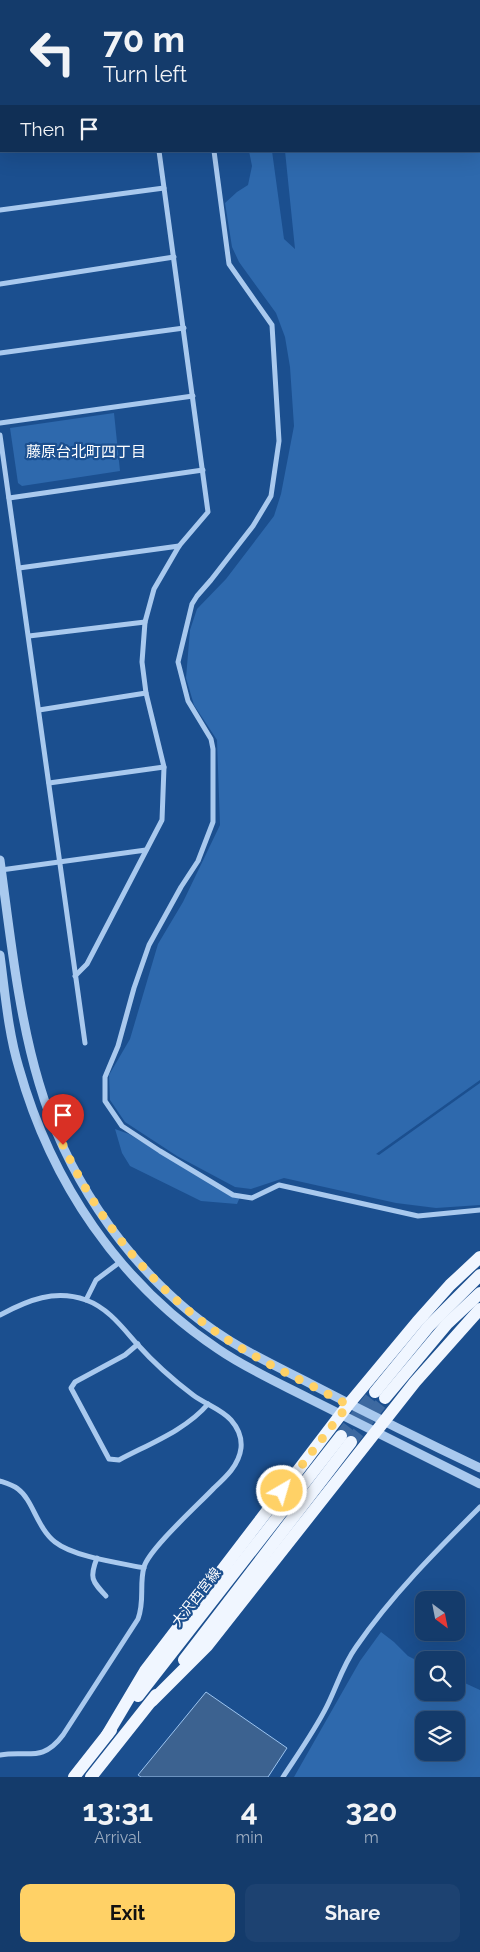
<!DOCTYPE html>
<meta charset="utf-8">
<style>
body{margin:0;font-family:Raleway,"Noto Sans JP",sans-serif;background:#1d4271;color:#f1f3f6;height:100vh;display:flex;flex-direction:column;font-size:19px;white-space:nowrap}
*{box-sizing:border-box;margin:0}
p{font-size:16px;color:#9dadc1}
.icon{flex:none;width:28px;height:28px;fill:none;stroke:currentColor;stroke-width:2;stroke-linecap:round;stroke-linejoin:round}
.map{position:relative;height:1777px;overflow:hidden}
.details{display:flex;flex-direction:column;background:#143b6b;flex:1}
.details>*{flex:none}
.hud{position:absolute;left:0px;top:0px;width:480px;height:152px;box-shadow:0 5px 20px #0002,0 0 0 1px #33557e;background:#143b6b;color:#f1f3f6;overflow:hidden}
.needle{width:32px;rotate:148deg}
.fabs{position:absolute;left:415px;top:1591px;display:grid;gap:10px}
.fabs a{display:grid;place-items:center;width:50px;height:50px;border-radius:10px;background:#143b6b;box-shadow:0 5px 20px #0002,0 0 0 1px #33557e;font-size:25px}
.pin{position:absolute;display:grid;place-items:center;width:42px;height:42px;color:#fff;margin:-51px -21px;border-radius:50% 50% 50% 0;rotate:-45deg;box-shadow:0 0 5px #0007}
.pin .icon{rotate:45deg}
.me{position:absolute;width:55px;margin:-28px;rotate:38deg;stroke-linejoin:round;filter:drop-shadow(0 0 4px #0008)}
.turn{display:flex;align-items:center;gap:18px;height:105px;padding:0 20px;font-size:22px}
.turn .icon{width:65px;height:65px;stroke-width:2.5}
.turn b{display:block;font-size:35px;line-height:42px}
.then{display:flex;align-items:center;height:48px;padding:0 20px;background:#0003;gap:10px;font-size:19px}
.eta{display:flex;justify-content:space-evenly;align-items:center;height:85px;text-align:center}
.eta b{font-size:30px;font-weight:700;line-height:35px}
.primary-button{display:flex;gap:10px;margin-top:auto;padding:10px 20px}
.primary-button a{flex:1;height:58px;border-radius:10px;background:#ffd166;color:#111;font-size:20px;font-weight:700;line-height:58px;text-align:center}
.primary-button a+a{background:#1d4271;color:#f1f3f6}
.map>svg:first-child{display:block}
</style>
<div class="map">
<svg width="480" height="1777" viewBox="0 0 480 1777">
<rect width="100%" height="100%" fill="#1b4f8f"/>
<g fill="#2e69ad" fill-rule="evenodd">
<path d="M271 0H480V1080L376 1154 379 1155 480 1083V1205L436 1208 396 1203 284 1178 251 1189 235 1187 177 1156 125 1122 110 1100 109 1075 130 1039 158 944 183 902 220 825 217 740 194 705 186 678 190 630 197 609 226 579 274 516 281 494 294 426 290 367 285 337 276 313 239 262 232 247 225 203 237 192 248 185 252 166 249 151H272L284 239 295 249 285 151H479V1Z"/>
<path d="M114 413 120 471 22 486 18 483 10 428Z"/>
<path d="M115 1129 129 1134 232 1196 240 1197 237 1204 201 1201 130 1166 122 1153Z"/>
<path d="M381 1632 394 1642 408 1656 424 1664V1692H456V1679L480 1690V1777H294L360 1661ZM424 1720H456V1752H424Z"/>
</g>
<path fill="#3c6290" stroke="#9cc4f0" d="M206 1692 287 1748 268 1777H141L138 1775Z"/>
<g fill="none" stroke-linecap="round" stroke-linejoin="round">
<g stroke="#3d69a0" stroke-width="12" stroke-dasharray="12 6" stroke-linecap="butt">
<path d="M341 1436 375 1392"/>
<path d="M351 1442 385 1398"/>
</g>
<g stroke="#a9c9ee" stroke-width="5">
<path d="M19 0V1"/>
<path d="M196 0 197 1"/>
<path d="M0 61H1"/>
<path d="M0 138H1"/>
<path d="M214 151 229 264 272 325 279 441 271 496 253 526 211 580 197 596 192 604 178 662 188 701 211 739 213 749V822L198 861 181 887 149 945 134 988 118 1046 105 1077V1101L122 1126 160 1151 233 1195 252 1198 279 1185 418 1216 480 1210"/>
<path d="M0 210 164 188"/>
<path d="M0 284 174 257"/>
<path d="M0 353 184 328"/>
<path d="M0 423 193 396"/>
<path d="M0 435 85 1043"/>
<path d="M9 498 203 470"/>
<path d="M19 568 179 546"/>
<path d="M29 636 145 622"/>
<path d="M39 710 146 693"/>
<path d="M49 783 164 767"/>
<path d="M1 870 146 850"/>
<path d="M75 976 87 964 162 820 164 767 146 693 142 662 145 622 154 589 179 546 208 512 159 151"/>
<path d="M86 1300 96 1280 120 1262"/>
<path d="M0 1315C28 1300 55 1289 86 1300 108 1308 122 1327 137 1344 154 1363 173 1380 193 1395 205 1404 221 1409 231 1420 238 1428 242 1438 241 1448 239 1465 226 1477 214 1488 199 1504 149 1549 144 1567 139 1585 145 1600 138 1619L63 1735C42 1763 28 1750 0 1755"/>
<path d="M138 1344 125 1355 75 1382 71 1388 109 1459 119 1460C149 1444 186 1430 208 1404"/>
<path d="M0 1481C6 1483 13 1485 18 1489 33 1500 37 1528 55 1542 74 1557 120 1563 144 1568"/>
<path d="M97 1558C89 1578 92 1581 106 1596"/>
<path d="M283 1777C298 1754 315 1730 327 1706 337 1686 343 1665 356 1647 391 1596 436 1551 480 1507"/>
</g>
<g stroke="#a9c9ee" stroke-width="9">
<path d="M0 860C10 933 18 1013 39 1083 65 1172 120 1255 192 1314 230 1345 268 1362 311 1384 367 1413 423 1441 480 1468"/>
<path d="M0 955C5 992 8 1032 19 1068 51 1182 119 1283 218 1349 247 1369 281 1384 312 1400 368 1428 424 1456 480 1484"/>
</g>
<g stroke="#f0f6ff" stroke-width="12">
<path d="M375 1392 429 1326 480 1275"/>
<path d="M385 1398 447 1324 480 1293"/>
<path d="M184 1660 351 1442"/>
<path d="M138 1696 341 1436"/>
<path d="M152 1701 207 1646 415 1382 480 1309"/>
<path d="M107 1735 145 1671 348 1405 417 1322 450 1285 480 1257"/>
<path d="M74 1777 111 1730"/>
<path d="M91 1777 156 1695"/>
</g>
</g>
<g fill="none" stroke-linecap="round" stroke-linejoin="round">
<path stroke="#ffd166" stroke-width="9" stroke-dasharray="0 16.2" d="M63 1145C98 1221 154 1291 225 1338 264 1364 307 1382 348 1405L282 1491"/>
</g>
<g text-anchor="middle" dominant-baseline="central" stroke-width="4.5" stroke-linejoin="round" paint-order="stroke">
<g font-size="14" fill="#fff" stroke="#1b4f8f">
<text transform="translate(196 1597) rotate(-52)">大沢西宮線</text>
</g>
<g font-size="15" fill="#fff" stroke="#1b4f8f">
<text x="86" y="452">藤原台北町四丁目</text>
</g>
</g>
</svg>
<div class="fabs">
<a><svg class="needle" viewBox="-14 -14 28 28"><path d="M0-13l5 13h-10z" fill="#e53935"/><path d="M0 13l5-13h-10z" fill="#9dadc1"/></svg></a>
<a><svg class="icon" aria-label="search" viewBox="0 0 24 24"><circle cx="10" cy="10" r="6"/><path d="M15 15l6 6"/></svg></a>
<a><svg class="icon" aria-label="layers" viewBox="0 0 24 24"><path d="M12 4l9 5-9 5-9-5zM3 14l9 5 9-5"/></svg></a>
</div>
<div class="pin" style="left:63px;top:1145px;background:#d93025"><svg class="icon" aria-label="arrive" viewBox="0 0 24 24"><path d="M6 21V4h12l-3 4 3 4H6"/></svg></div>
<svg class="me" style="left:282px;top:1491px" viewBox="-20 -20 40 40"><circle r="17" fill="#ffd166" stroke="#fff" stroke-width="3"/><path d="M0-11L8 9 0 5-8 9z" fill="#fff"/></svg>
<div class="hud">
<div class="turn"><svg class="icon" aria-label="left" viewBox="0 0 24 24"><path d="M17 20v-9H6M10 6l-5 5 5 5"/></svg><div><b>70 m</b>Turn left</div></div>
<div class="then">Then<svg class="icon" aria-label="arrive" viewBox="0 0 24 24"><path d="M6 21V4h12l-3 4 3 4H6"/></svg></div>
</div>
</div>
<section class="details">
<div class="eta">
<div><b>13:31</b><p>Arrival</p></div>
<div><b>4</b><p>min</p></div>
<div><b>320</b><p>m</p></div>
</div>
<div class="primary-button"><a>Exit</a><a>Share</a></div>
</section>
